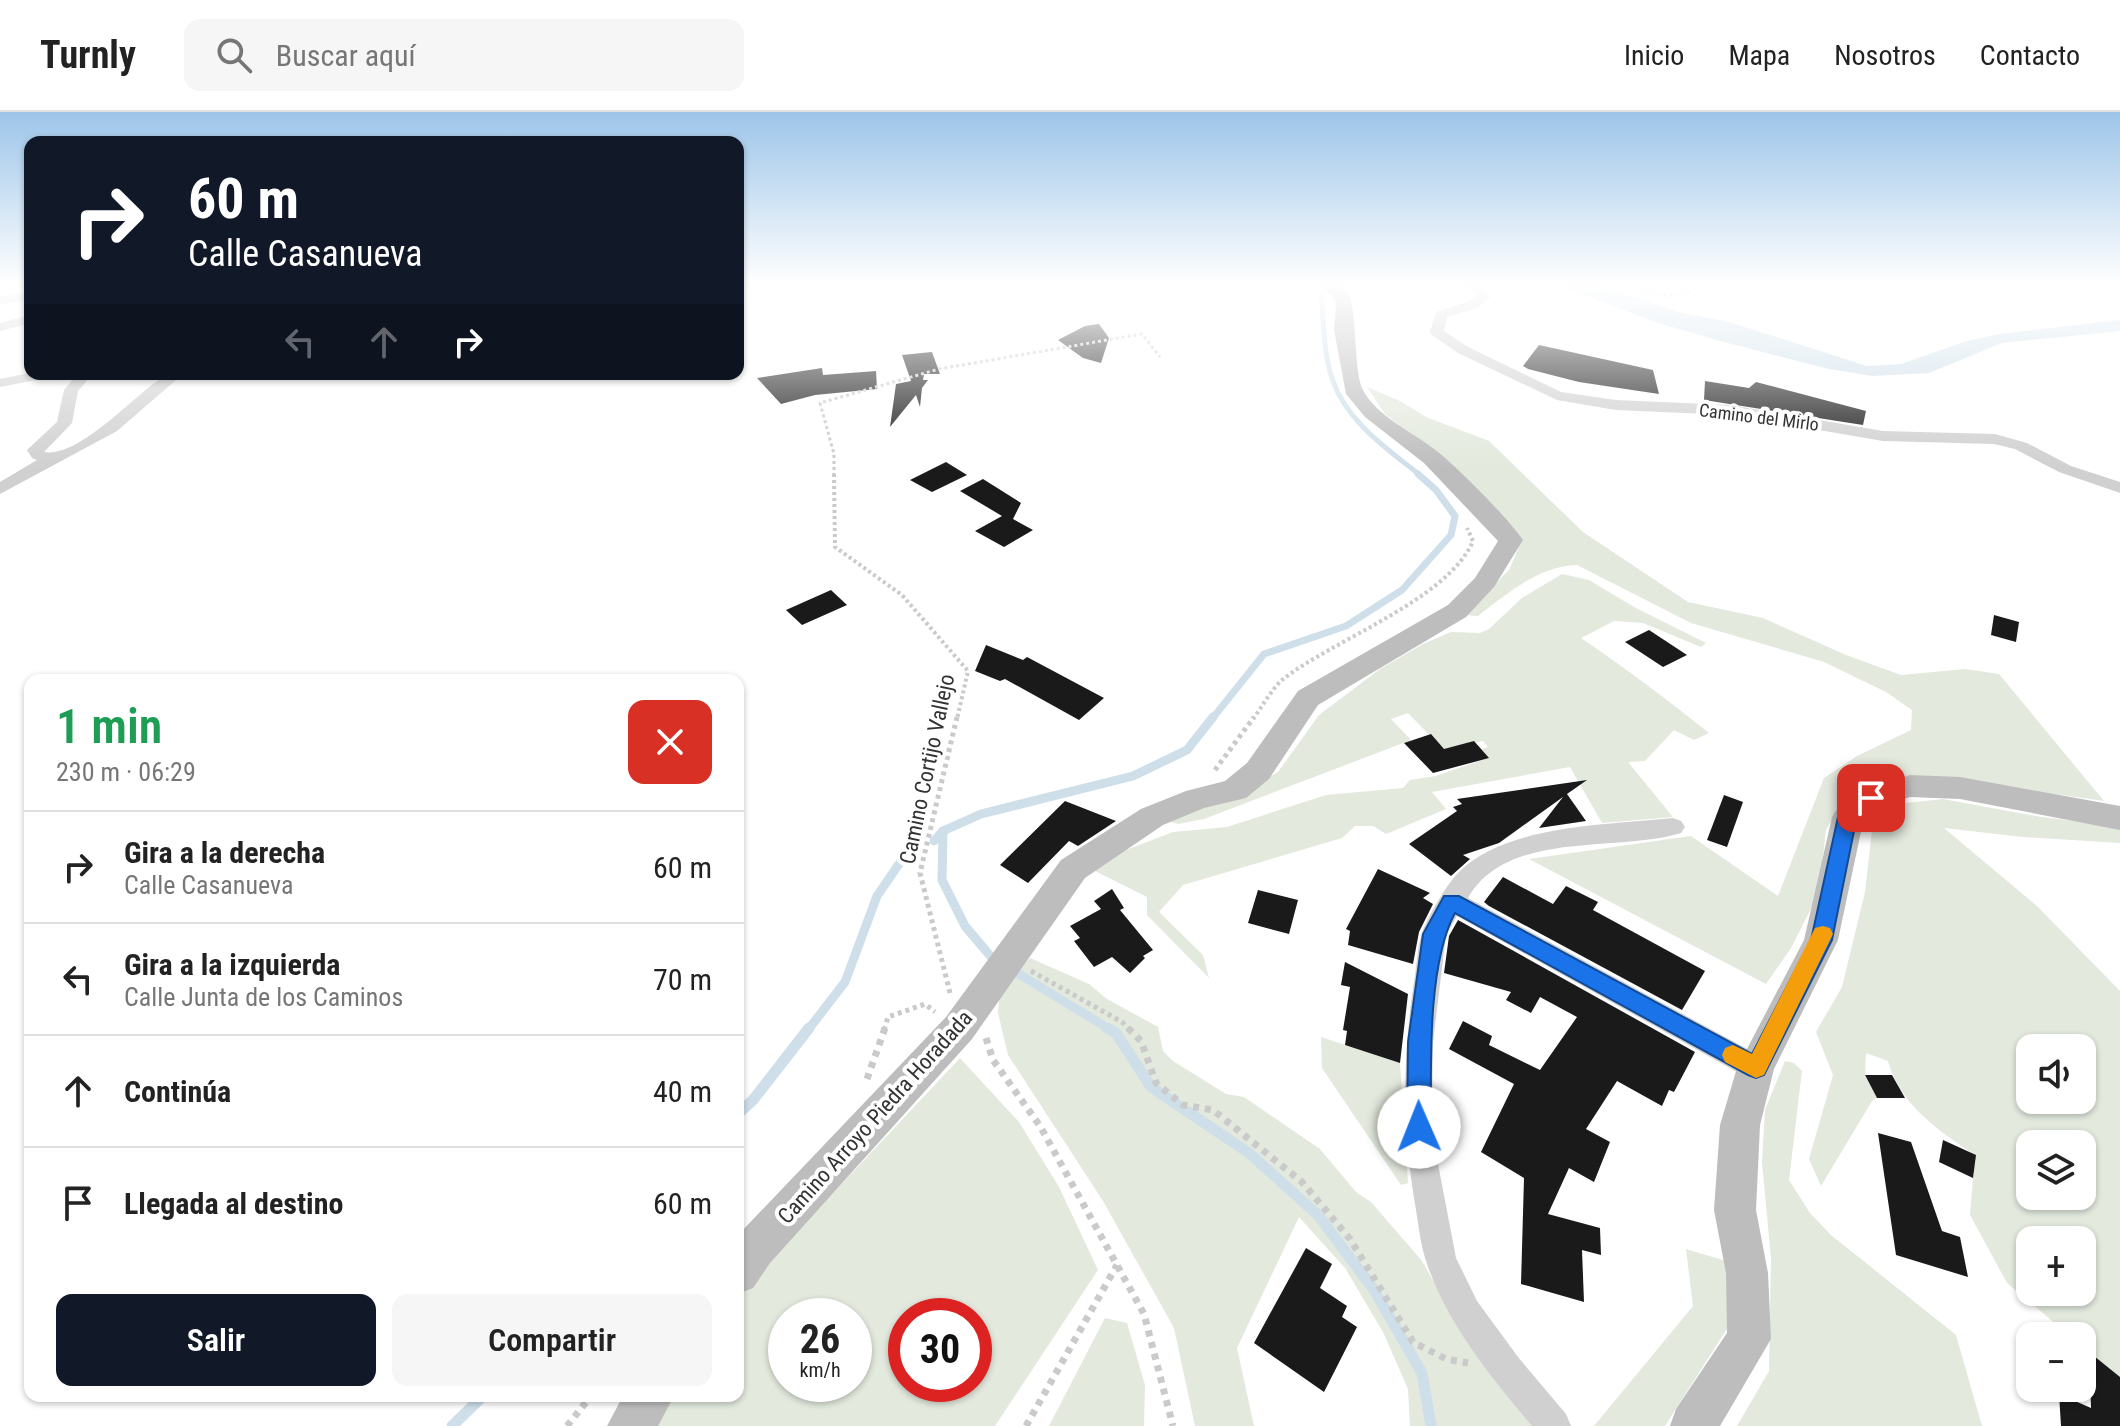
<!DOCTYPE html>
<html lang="es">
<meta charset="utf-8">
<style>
body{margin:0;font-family:"Roboto Condensed",sans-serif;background:#f6f6f6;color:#222;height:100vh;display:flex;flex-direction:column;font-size:30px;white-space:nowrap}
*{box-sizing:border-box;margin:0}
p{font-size:26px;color:#767676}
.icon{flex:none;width:44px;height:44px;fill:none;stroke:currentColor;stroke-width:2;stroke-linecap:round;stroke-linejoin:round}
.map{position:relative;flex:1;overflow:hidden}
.sheet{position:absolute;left:24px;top:562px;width:720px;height:728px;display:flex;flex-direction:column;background:#fff;border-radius:16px;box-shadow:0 2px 6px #0004}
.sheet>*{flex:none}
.hud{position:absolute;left:24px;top:24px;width:720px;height:244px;border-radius:16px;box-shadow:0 2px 6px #0004;background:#111827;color:#fff;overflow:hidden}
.fabs{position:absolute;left:2016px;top:922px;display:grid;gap:16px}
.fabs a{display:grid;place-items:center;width:80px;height:80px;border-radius:16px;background:#fff;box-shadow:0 2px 6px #0004;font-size:40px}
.speed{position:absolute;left:768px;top:1186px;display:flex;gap:16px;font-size:40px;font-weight:700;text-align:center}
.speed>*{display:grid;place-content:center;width:104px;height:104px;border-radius:50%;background:#fff;box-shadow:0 2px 6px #0004;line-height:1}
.speed small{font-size:20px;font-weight:400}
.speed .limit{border:12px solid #d22;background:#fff;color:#111}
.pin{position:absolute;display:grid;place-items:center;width:68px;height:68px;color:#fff;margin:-34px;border-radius:16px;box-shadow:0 4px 12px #0006}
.me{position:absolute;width:88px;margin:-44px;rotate:359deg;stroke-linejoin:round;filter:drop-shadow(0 0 6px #0008)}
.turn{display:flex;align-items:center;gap:28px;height:168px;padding:0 32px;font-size:36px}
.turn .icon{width:104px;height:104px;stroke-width:2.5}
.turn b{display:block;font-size:56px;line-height:68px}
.lanes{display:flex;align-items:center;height:76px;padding:0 32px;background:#0003;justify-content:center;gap:40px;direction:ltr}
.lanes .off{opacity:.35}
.round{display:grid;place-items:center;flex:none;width:84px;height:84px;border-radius:16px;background:#f6f6f6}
.overview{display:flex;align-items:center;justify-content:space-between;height:136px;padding:0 32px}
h1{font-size:48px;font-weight:600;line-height:60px;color:#1e9e55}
.primary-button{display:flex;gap:16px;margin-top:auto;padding:16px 32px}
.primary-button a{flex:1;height:92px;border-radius:16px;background:#111827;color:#fff;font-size:32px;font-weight:600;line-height:92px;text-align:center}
.primary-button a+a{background:#f6f6f6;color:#222}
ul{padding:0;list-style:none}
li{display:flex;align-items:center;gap:24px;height:112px;padding:0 32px;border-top:2px solid #e0e0e0}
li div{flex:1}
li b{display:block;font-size:30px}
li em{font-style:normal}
header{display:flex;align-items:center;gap:48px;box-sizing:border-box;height:112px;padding:0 40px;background:#fff;border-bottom:2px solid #e0e0e0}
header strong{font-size:38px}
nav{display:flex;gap:44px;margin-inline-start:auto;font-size:28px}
.search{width:560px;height:72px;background:#f6f6f6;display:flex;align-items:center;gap:20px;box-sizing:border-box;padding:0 28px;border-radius:16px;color:#767676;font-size:30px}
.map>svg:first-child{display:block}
</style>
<header>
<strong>Turnly</strong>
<div class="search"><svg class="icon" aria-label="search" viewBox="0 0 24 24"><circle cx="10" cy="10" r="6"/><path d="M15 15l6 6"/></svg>Buscar aquí</div>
<nav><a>Inicio</a><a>Mapa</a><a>Nosotros</a><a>Contacto</a></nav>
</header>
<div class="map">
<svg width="2120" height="1314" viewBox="0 0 2120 1314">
<rect width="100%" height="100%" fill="#fff"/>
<g fill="#e3e9dd" fill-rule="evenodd">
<path d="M1367 275 1400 289 1426 305 1489 329 1583 420 1688 490 1763 506 1846 543 1901 563 1965 557 1999 562 2104 689 1936 665H1882L1846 680 1826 718 1819 781 1791 836 1766 872 1529 747 1691 724 1778 784 1824 666 1857 644 1911 618 1912 598 1886 580 1824 550 1691 511 1577 453C1538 454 1507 482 1478 504L1464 503 1509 458 1519 435 1422 331 1385 302Z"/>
<path d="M1562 462 1589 468 1634 495 1706 531 1701 535 1643 511 1614 509 1581 526C1625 556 1667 587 1709 621L1694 628 1674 618 1645 649 1628 650 1673 705 1602 711 1570 655 1432 680 1446 697 1386 722 1373 714H1355L1342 726 1183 773 1159 800 1203 843 1209 866 1147 803V785L1095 759 1113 743 1173 720 1227 715 1326 683 1403 676 1410 668 1436 664 1488 646 1481 637 1488 635 1483 629 1452 635 1447 641 1408 601 1391 607 1411 628 1204 707 1178 712 1162 707 1252 675 1278 660 1319 603 1380 557 1423 532 1451 520 1480 521 1489 517 1522 486Z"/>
<path d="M1943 687 2041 705 2120 714V731L2023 725 1944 716 2037 794 2120 879V1267L2082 1234V1224H2070L2007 1171 1970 1103 1975 1043C1939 1019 1901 994 1888 949L1866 941 1865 964 1877 986 1872 989 1821 1074 1809 1047 1833 963 1816 920 1842 875 1865 780 1872 719 1905 691ZM2030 936H2082V988H2030ZM2030 1032H2082V1084H2030ZM2030 1128H2082V1180H2030Z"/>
<path d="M1030 846 1089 872 1107 887 1158 915 1163 939 1173 949 1226 982 1244 985 1320 1037 1356 1080 1371 1090 1422 1149 1451 1200 1542 1314H1410L1408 1277 1383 1220 1345 1156 1299 1105 1237 1236 1254 1314H1195L1174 1216 1103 1089 1008 943 998 901 1000 877Z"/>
<path d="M1321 925 1400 951 1408 1071 1401 1073 1322 956Z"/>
<path d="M960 946 1019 1010 1059 1075 1098 1158 995 1314H647L669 1284H738V1188L757 1162ZM786 1204H854V1272H786ZM906 1204H974V1272H906Z"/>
<path d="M1785 949 1794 951 1802 959 1789 1068 1810 1101 1831 1123 1956 1223 1982 1314H1737L1769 1259 1771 1147 1762 1050 1765 998Z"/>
<path d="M1686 1137 1726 1149 1730 1212 1665 1314H1594L1693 1194Z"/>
<path d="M1105 1206 1127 1211 1145 1273 1144 1314H1049Z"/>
</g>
<path fill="#cedfea" d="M1557 173H1598L1678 200 1729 210 1867 254 1901 252 1967 229 1999 222 2120 208V219L2002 231 1929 261 1872 264 1829 257 1724 230 1658 211Z"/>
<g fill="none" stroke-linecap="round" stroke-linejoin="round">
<path stroke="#cedfea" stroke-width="5" d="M1321 182C1324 211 1323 241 1333 269 1347 310 1389 338 1421 364"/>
<path stroke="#cedfea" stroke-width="7" d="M1212 607 1264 542 1346 514 1402 478 1451 423 1455 404 1436 378 1418 362"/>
<g stroke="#cedfea" stroke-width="9">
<path d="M943 719 942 768 965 814 992 846"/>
<path d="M934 729 943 719 981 702 1133 664 1187 638 1213 605"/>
<path d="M1009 856 1111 918"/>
<path d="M808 918 845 870 877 784 899 752"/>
</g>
<g stroke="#cedfea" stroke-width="11">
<path d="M1107 916 1116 921 1151 975 1249 1041 1318 1103 1374 1178 1422 1261 1431 1314"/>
<path d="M738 1002 753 988 809 916"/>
<path d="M452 1314 483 1284"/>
</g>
</g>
<g fill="#1a1a1a">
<path d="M1099 212 1109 226 1101 251 1083 246 1058 228 1085 214Z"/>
<path d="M1539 233 1653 258 1659 282 1579 270 1528 257 1523 254Z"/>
<path d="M932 240 940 262H924L923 268H928L922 276 920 295 916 283 890 315 896 272 911 269 902 243Z"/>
<path d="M822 256 823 263 876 259 877 277 815 283 781 292 757 266Z"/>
<path d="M1705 269 1749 276 1756 270 1866 299 1863 313 1704 288Z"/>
<path d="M946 350 967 363 932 380 910 368Z"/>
<path d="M983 367 1021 391 1013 407 1033 418 1004 435 975 419 1002 404 960 379Z"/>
<path d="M831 478 847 493 802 513 786 498Z"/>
<path d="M1994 503 2019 510 2016 530 1991 523Z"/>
<path d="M1649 518 1687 543 1663 555 1625 530Z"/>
<path d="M986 533 1023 548 1027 545 1104 586 1079 608 1005 567 1000 569 975 559Z"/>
<path d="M1431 622 1444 637 1474 629 1489 646 1433 661 1404 631Z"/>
<path d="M1587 668 1567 682 1586 709 1539 716 1563 685 1499 731 1463 743 1470 747 1451 764 1409 732 1457 699 1453 695 1462 692 1457 687Z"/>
<path d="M1724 683 1743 690 1727 735 1707 728Z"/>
<path d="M1065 689 1116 709 1078 734 1069 729 1028 771 1000 753Z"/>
<path d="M1378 757 1430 781 1423 786 1433 792 1419 820 1413 852 1348 833 1350 819 1346 817Z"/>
<path d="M1503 765 1553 792 1566 774 1598 790 1593 798 1705 859 1682 898 1489 794 1484 790Z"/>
<path d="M1112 777 1124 796 1120 798 1153 838 1143 844 1145 846 1130 861 1112 845 1094 855 1074 829 1080 826 1070 814 1101 797 1094 789Z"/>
<path d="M1258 778 1298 788 1289 822 1248 811Z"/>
<path d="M1458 808 1695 940 1674 980 1669 978 1662 994 1617 969 1586 1017 1610 1030 1594 1070 1569 1056 1548 1102 1600 1116 1601 1143 1582 1138 1584 1190 1521 1172 1524 1066 1481 1040 1514 972 1449 937 1463 909 1492 924 1489 933 1540 958 1577 905 1540 885 1531 901 1506 888 1511 880 1444 861 1449 824Z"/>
<path d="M1345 850 1408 882 1400 951 1345 933 1347 919 1343 918 1350 875 1341 873Z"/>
<path d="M1865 963H1892L1905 986H1877Z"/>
<path d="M1878 1021 1911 1030 1942 1119 1960 1125 1968 1165 1896 1143Z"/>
<path d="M1943 1028 1976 1043 1973 1066 1939 1050Z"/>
<path d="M1306 1136 1332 1152 1320 1176 1347 1194 1342 1205 1357 1215 1324 1280 1254 1231Z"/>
<path d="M2089 1240 2120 1265V1314H2061L2059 1282 2091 1296Z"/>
</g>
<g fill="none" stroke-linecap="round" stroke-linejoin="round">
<g stroke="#cacaca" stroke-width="3" stroke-dasharray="3 3" stroke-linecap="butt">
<path d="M1629 173C1654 183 1676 191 1699 173"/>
<path d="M834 364V342L820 291 939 257 1142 222 1160 245"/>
</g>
<g stroke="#cacaca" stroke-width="4" stroke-dasharray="3 3" stroke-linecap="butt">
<path d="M834 362 835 435 902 483 968 559 957 607"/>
<path d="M1253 607C1262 595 1271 578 1282 568 1332 528 1448 488 1473 429L1467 416"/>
</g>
<g stroke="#cacaca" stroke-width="5" stroke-dasharray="4 4" stroke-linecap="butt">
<path d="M1215 658 1254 605"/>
<path d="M1031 859 1122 910 1130 918"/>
<path d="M950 881 920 761 957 605"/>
<path d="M884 918 888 905 925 892 935 900"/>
</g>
<g stroke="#cacaca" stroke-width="7" stroke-dasharray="6 6" stroke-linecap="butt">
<path d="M1128 916 1141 929 1156 971 1183 993 1213 998 1302 1070 1350 1127 1413 1230 1446 1247 1468 1251"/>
<path d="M986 926 993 948 1040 1014 1144 1202 1173 1314"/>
<path d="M867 967 885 916"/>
<path d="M567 1314 591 1284"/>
<path d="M1026 1314 1117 1153"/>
</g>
<g fill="#d0d0d0" fill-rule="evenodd">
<path d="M1465 173H1479L1491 184 1477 196 1447 205 1444 219 1468 235 1561 280 1616 288 1731 293 1883 319 1995 322 2027 331 2071 354 2120 370V381L2059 360 2015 337 1994 332 1883 329 1731 303 1616 298 1557 288 1458 241 1432 223 1430 220 1436 200 1467 190 1476 184Z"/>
<path d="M30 180V188L0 192V184Z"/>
<path d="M30 203V211L0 219V211Z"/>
<path d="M30 261 53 262 51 265 0 275V267Z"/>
<path d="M69 262 91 264 78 279 72 311 44 340C81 346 136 280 165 264 170 261 177 262 183 262L117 319 0 382V370L37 348 32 346 27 338 57 310 64 278 74 266Z"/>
<path d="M1673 706 1681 709 1685 715 1681 721C1617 741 1507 717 1468 786L1766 947 1770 956 1766 965 1756 968 1746 965 1457 804 1446 823 1433 930 1432 994 1435 1036 1456 1146 1477 1189 1518 1245 1566 1302 1571 1314H1532C1491 1265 1448 1213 1427 1152 1421 1135 1419 1116 1416 1098 1402 1016 1402 952 1414 869 1417 854 1417 836 1422 821 1427 806 1448 770 1459 760 1506 712 1610 713 1673 706Z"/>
</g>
<g fill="#bdbdbd" fill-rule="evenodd">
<path d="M1316 173C1324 173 1338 171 1345 177 1359 189 1352 255 1363 278 1377 305 1415 321 1438 340 1460 358 1507 405 1523 428L1494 475 1466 505 1318 593 1269 667 1246 686 1204 696 1163 713 1085 766 972 927 770 1151 753 1176 738 1182 740 1121 946 905 1061 748 1141 697 1186 679 1225 669 1247 651 1298 579 1448 493 1475 466 1498 429 1424 351 1365 305 1346 282 1334 218 1336 192 1332 184Z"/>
<path d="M1910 663 1960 665 2120 694V718L1960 687 1910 685 1882 694 1863 710 1838 828 1774 957 1760 1013 1756 1098 1768 1161 1771 1227 1720 1314H1670L1676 1297 1727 1221 1726 1161 1714 1098 1720 1013 1737 956 1804 828 1832 705C1848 677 1882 672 1910 663Z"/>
<path d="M623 1284H674L658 1314H607Z"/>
</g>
</g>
<linearGradient id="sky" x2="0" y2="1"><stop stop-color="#9dc5e9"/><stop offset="0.48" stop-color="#fff"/><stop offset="1" stop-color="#fff" stop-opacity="0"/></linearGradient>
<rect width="2120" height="357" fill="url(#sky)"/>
<path fill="#1a73e8" stroke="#114b97" stroke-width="2" d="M1871 679 1880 686 1856 709 1832 828 1764 963 1756 966 1748 963 1455 801C1427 853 1431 955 1431 1015L1427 1023 1419 1026 1411 1023 1407 1015 1408 930 1423 822 1444 784H1459L1752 942 1811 828 1838 705 1864 681Z"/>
<path fill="#f59e0b" d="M1823 814 1830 816 1833 822 1764 963 1756 966 1725 950 1722 943 1725 936 1733 933 1752 942 1815 816Z"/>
<g text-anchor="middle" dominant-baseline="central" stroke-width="8" stroke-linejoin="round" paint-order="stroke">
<g font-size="18" fill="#333" stroke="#fff">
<text transform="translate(1759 305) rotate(7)">Camino del Mirlo</text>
</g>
<g font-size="22" fill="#333" stroke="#fff">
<text transform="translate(927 657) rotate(-78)">Camino Cortijo Vallejo</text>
<text transform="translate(875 1005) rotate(-48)">Camino Arroyo Piedra Horadada</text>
</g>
</g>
</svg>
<div class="fabs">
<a><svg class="icon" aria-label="sound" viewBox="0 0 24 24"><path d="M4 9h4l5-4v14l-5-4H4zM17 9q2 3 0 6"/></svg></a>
<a><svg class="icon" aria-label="layers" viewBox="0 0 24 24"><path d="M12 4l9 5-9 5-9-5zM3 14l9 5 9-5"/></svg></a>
<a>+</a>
<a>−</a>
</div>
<div class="speed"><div>26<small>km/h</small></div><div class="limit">30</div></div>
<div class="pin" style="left:1871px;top:686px;background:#d93025"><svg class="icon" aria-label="arrive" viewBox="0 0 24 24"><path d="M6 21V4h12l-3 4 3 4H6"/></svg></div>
<svg class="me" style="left:1419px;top:1015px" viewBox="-20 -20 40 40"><circle r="19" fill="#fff"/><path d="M0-13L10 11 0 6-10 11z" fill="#1a73e8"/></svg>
<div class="hud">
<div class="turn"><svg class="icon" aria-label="right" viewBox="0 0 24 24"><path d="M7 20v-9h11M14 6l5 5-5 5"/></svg><div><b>60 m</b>Calle Casanueva</div></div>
<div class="lanes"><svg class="icon off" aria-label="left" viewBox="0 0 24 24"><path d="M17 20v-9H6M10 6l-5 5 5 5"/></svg><svg class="icon off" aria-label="ahead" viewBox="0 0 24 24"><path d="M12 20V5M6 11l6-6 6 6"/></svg><svg class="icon" aria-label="right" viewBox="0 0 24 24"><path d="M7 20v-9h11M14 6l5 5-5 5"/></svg></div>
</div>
<section class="sheet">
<div class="overview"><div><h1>1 min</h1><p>230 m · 06:29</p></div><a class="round" style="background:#d93025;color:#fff"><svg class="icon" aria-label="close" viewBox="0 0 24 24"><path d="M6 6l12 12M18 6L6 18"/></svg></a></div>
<ul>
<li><svg class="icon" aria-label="right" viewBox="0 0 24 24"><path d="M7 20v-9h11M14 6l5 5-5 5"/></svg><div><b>Gira a la derecha</b><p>Calle Casanueva</p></div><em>60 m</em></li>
<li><svg class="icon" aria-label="left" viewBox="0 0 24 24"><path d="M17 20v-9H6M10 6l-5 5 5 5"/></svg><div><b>Gira a la izquierda</b><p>Calle Junta de los Caminos</p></div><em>70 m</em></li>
<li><svg class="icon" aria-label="ahead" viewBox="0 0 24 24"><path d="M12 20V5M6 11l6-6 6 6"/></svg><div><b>Continúa</b></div><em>40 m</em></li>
<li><svg class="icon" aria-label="arrive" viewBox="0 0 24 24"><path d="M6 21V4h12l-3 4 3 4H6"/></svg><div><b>Llegada al destino</b></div><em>60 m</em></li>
</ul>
<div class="primary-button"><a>Salir</a><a>Compartir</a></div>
</section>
</div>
